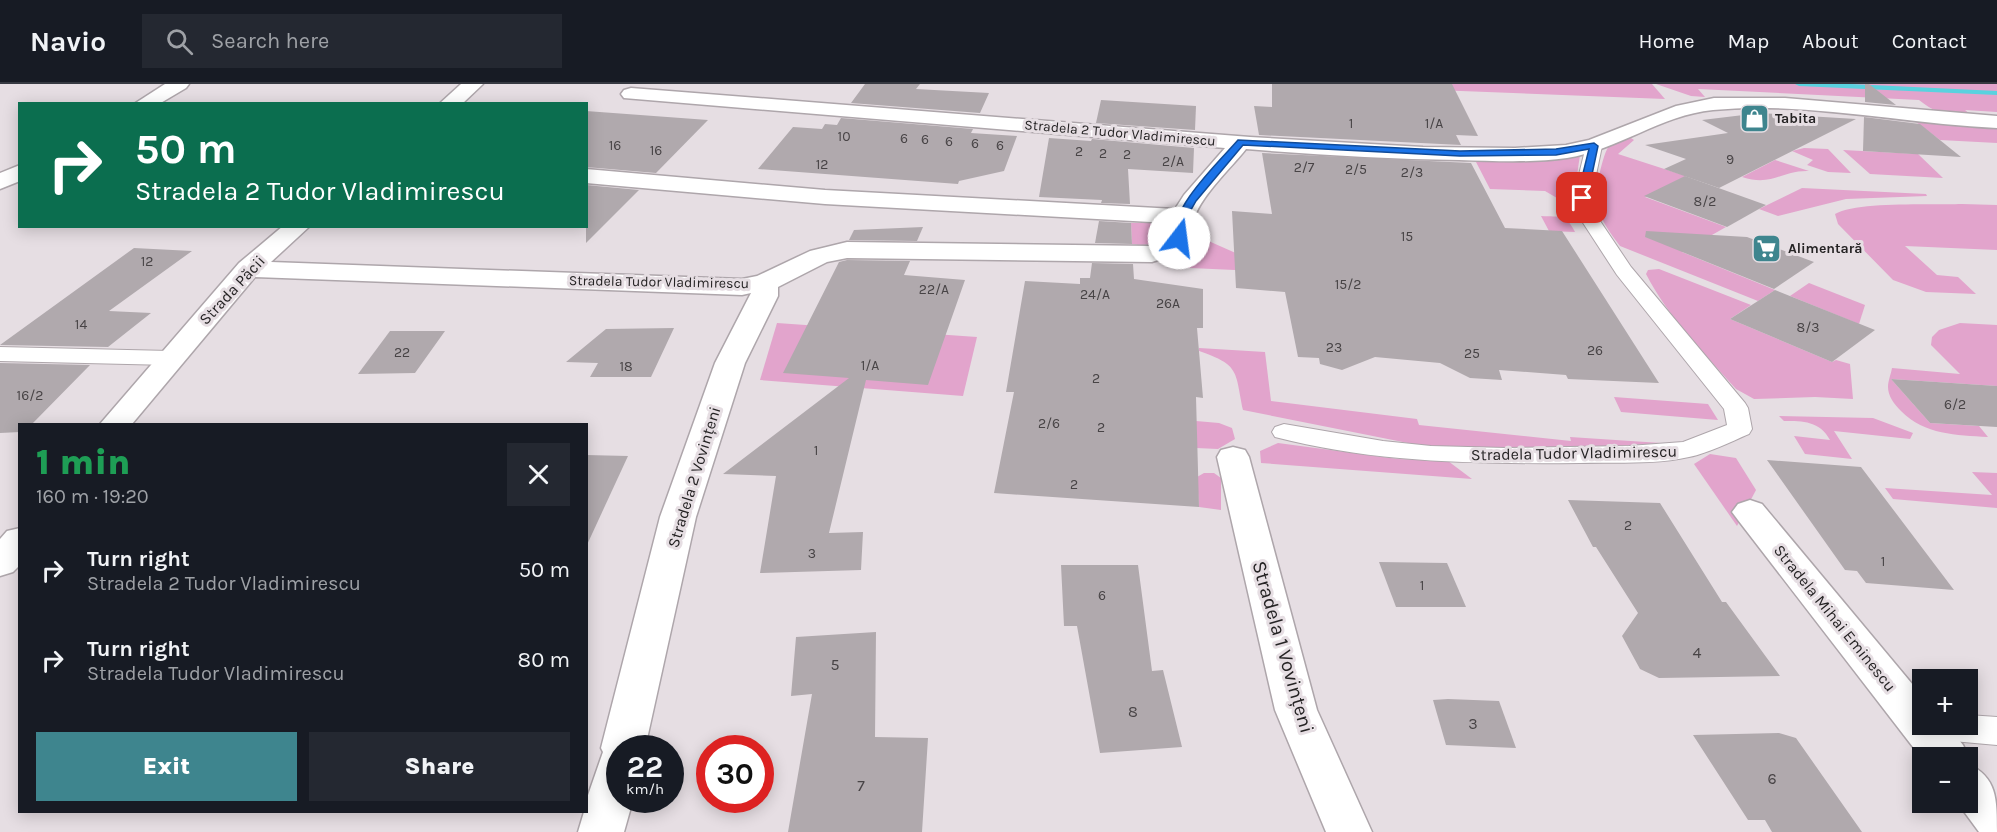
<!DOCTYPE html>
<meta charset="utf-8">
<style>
body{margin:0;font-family:Karla,sans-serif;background:#242831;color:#f1f3f6;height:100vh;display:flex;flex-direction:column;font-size:22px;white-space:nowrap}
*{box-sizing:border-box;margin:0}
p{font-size:20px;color:#9ea1a6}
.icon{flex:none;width:33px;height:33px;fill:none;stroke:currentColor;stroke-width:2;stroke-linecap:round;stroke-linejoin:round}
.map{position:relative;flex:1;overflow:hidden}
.details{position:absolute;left:18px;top:339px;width:570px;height:390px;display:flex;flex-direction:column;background:#171b24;border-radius:0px;box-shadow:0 3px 15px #0003}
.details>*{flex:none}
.guide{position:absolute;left:18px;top:18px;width:570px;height:126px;border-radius:0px;box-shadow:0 3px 15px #0003;background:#0b6e4f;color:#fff;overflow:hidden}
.fabs{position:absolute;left:1912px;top:585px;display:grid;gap:12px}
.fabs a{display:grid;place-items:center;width:66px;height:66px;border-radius:0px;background:#171b24;box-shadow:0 3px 15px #0003;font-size:30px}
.speed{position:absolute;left:606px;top:651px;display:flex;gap:12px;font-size:30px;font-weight:700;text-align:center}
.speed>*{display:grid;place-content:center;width:78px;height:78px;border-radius:50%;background:#171b24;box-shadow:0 3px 15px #0003;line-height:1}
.speed small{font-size:15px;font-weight:400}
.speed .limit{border:9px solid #d22;background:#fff;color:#111}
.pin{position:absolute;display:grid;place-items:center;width:51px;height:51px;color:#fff;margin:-26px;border-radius:12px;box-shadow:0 3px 9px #0006}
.me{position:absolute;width:66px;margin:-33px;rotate:15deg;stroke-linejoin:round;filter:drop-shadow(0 0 4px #0008)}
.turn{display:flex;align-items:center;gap:21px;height:126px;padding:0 18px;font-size:27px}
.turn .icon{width:78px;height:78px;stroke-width:2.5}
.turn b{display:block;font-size:42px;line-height:51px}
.round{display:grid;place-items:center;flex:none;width:63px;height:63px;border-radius:0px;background:#242831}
.headline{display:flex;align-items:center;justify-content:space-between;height:102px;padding:0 18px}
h1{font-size:36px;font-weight:800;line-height:45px;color:#1e9e55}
.action{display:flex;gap:12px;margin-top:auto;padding:12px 18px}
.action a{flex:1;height:69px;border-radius:0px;background:#3e858e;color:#fff;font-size:24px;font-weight:800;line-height:69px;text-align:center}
.action a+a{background:#242831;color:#f1f3f6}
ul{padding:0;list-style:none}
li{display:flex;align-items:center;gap:18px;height:90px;padding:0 18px}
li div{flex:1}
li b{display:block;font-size:22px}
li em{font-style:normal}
header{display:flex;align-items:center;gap:36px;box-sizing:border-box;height:84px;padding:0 30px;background:#171b24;border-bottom:2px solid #363941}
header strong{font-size:28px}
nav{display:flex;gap:33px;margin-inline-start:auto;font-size:21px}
.search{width:420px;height:54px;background:#242831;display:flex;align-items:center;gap:15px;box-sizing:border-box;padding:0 21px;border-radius:0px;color:#9ea1a6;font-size:22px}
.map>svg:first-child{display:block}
</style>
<header>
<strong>Navio</strong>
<div class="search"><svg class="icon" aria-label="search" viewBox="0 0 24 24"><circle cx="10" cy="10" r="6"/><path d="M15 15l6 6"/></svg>Search here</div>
<nav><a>Home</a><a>Map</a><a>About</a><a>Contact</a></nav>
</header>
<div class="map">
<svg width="1997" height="748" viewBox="0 0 1997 748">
<rect width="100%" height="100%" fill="#e6dee3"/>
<g fill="#e2a4cc">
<path d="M1382 0H1652L1665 15 1383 4Z"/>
<path d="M1656 0H1997V28L1965 26 1970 30C1948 33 1937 30 1919 16L1698 5 1705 13 1691 12Z"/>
<path d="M1916 38 1997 43V59L1940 56Z"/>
<path d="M1631 54 1634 56 1618 70 1686 92 1645 113 1726 143 1682 168 1775 206 1758 217 1620 162C1611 150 1598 133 1596 117 1595 107 1603 69 1609 62 1614 56 1624 55 1631 54Z"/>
<path d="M1804 64 1828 65 1851 89 1828 88 1807 81 1813 76 1792 67Z"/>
<path d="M1843 66 1918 70 1943 94 1870 90Z"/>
<path d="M1580 72C1576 92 1579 108 1557 114L1545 107 1490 105 1476 78Z"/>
<path d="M1775 76 1809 87C1781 86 1773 103 1742 93Z"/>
<path d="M1802 104 1926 110 1927 112 1846 115 1778 132 1759 125Z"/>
<path d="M1962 120 1997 121V166L1905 162 1937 191 1958 193 1976 210 1926 208 1893 196 1838 140 1835 130C1857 117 1934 121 1962 120Z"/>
<path d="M1541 132C1561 133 1566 130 1575 148L1549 147Z"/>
<path d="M1131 139H1150L1165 148 1166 153C1154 161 1145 162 1132 160Z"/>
<path d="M1193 155H1204L1256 178 1257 187 1168 183 1169 173 1187 164Z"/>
<path d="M1659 185 1751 221 1730 235 1832 278 1836 276 1850 280 1853 315 1815 313 1754 315 1736 305C1704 269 1668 233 1646 190L1648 186Z"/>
<path d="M1809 199 1865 221 1859 240 1790 212Z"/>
<path d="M777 239 977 253 963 312 760 296Z"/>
<path d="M1960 239 1997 241V302L1891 295 1930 339 1979 342 1988 353C1956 351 1925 351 1901 327 1894 320 1888 312 1888 303 1888 297 1891 290 1892 284L1960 290 1931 261 1932 253 1939 246Z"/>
<path d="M1199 264 1265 268 1271 317 1417 335 1419 341 1571 357 1570 353 1661 359 1576 365 1423 362 1243 326C1235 287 1240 281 1199 267Z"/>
<path d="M1614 313 1708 320 1718 336 1621 328Z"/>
<path d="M1779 332 1873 334 1913 349 1910 355 1834 347 1852 375 1805 370 1794 352 1830 356C1820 337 1803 337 1784 337Z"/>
<path d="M1196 337 1219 339 1232 344 1235 355 1218 365 1196 364Z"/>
<path d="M1278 359 1398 375 1448 377 1472 395 1261 379 1260 367Z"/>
<path d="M1710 370 1736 374 1756 406 1737 442 1694 380Z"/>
<path d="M1972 388 1997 389V424L1893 415 1885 404 1992 411Z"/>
<path d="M1204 389H1214L1221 394V426L1199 423 1197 393Z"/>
</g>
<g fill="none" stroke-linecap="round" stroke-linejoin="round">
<path fill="#59d2df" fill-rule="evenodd" d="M1795 0H1851L1997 7V11L1799 2Z"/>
</g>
<g fill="#b0a9ad">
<path d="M865 0H920L916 5 989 9 980 29 851 19Z"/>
<path d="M1272 0H1452L1478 52 1456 51 1461 61 1259 51 1254 22 1272 23Z"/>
<path d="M1865 0H1869L1896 21 1865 18Z"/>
<path d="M1101 16 1196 22 1195 46 1096 39Z"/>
<path d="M586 27 708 36 656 89 586 83Z"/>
<path d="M1760 29 1856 35 1719 104 1664 85 1686 75 1645 61 1728 49 1702 36Z"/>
<path d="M1864 33 1920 40 1961 73 1863 67Z"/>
<path d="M841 34 973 45 971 49 1017 52 1004 87 959 97 958 100 758 85 793 43 822 45 825 40 837 41Z"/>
<path d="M1049 54 1091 57 1092 55 1194 64 1193 89 1128 85 1130 120 1101 119 1102 116 1039 113Z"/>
<path d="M1262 69 1471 79 1505 144 1562 147 1659 299 1568 295 1566 291 1499 286 1502 296 1470 294 1440 279 1375 273 1342 286 1320 280 1319 274 1298 273 1285 208 1236 204 1232 127 1272 130Z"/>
<path d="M1685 92 1766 121 1727 143 1644 112Z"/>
<path d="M586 101 639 106 586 159Z"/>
<path d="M1099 137 1131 139 1132 160 1095 159Z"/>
<path d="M923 143 917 157 849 156 854 146Z"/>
<path d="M1646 147 1747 153 1814 178 1774 205 1645 153Z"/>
<path d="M134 164 192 167 109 227 151 229 108 263 0 261Z"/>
<path d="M847 176 910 177 904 191 965 196 928 301 866 296 829 449 863 448 861 486 760 489 776 392 723 390 849 294 783 289 839 178Z"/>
<path d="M1092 179 1133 180 1134 195 1203 205V244H1197L1203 314 1196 313 1199 423 994 409 1014 308H1006L1025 197 1080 200V194H1090Z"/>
<path d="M1775 206 1875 246 1832 278 1730 235Z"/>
<path d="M674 244 651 293H590L598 279 566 278 606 245Z"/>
<path d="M390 247H445L415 289 358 290Z"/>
<path d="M0 279 90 281 32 340H20V348L0 349Z"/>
<path d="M1891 295 1997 302V343L1930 339Z"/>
<path d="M586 371 628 372 586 463Z"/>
<path d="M1767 376 1861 383 1954 506 1866 499 1857 487 1845 486Z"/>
<path d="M1568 416 1660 419 1722 518H1726L1780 592 1659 594 1640 585 1622 552 1638 529 1596 463H1593Z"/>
<path d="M1379 478 1447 479 1466 523H1396Z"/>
<path d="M1061 481H1138L1152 587 1163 586 1182 663 1100 669 1077 542H1064Z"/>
<path d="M876 548 875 653 928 654 922 748H788L812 610 791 612 796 553Z"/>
<path d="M1448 615 1499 617 1516 664 1446 661 1433 616Z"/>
<path d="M1779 649 1796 654 1862 748H1772L1765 736H1748L1693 651Z"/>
</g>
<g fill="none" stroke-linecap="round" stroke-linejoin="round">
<defs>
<g id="service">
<path d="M1594 57 1602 62 1591 115 1592 125 1631 183 1745 319 1748 324 1752 345 1749 350C1730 358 1709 369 1689 373 1654 381 1615 378 1580 379 1477 380 1375 379 1275 353L1272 348 1275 343 1284 340 1383 357 1431 362 1505 364 1629 362 1683 358 1727 341 1724 325 1617 191 1574 125 1573 115 1586 62Z"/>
<path d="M0 263 170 267 178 269 181 274 178 279 170 281 0 277Z"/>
<path d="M1919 626 1923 627V640H1968V631L1997 633V661L1919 654 1907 650 1902 640 1907 630Z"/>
</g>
<g id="minor">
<path d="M165 0H189L186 4 159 20H134Z"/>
<path d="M461 0H483L462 20H439Z"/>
<path d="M631 4 1250 53 1423 63 1515 64 1566 61 1589 56 1676 22 1714 14H1785L1997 32V44C1905 40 1804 17 1713 26 1661 31 1618 66 1567 74 1532 79 1494 77 1459 76 1388 75 1317 71 1246 65 1231 84 1203 110 1195 132 1190 143 1194 159 1183 167 1175 172 1161 175 1152 178L847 174 827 178 778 203V212L745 279 696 433 645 664H620V716H633L624 748H578L584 728H586V717L603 668 601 664 660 433 715 279 751 209 742 211 255 193 132 340H100L239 179 283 142H310L271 178 742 195 757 192 810 167 847 158 1149 162 1165 156 1169 139 825 120 586 99V85L825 106 1175 125 1184 111 1225 64 624 14 621 10 624 6Z"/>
<path d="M20 81V97L0 105V89Z"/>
<path d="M1233 363 1245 366 1249 373 1317 626 1372 748H1326L1275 626 1217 373 1221 366Z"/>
<path d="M1750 416 1762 420 1923 613V640H1946L1963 661 1969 674 1968 676V674H1923V676L1738 436 1732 428 1738 420Z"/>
<path d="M20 444V481L13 488 0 492V455L7 447Z"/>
<path d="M1968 680C1997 693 1997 715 1997 748H1979L1957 718H1968Z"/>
</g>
</defs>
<use href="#service" stroke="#aea6ab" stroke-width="2"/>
<use href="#minor" stroke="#aea6ab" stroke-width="3"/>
<use href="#service" fill="#fff" fill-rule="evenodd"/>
<use href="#minor" fill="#fff" fill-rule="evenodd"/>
</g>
<path fill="#1a73e8" stroke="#114b97" stroke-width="1.5" d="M1238 56 1460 67 1556 65 1594 59 1598 62 1587 114 1582 117 1577 114 1589 65 1556 71 1460 72 1243 61 1196 117 1187 133 1184 154 1175 157C1167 126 1219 78 1238 56Z"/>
<defs>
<symbol id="shop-square" viewBox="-11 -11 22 22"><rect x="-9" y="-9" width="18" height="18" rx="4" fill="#3e858e" stroke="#e6dee3"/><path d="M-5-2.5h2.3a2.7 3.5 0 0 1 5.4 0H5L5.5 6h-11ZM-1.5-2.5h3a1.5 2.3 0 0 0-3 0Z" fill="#fff"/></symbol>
<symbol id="supermarket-square" viewBox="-11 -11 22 22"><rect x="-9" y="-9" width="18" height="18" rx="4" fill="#3e858e" stroke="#e6dee3"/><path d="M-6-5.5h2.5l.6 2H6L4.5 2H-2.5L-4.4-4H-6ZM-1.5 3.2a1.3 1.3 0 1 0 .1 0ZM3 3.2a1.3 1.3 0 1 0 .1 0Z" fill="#fff"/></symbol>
</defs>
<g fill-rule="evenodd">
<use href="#shop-square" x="1738" y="18" width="33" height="33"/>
<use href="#supermarket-square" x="1750" y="148" width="33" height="33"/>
</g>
<g text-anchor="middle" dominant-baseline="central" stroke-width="6" stroke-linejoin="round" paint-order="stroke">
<g font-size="14" font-weight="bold" fill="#252324" stroke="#e6dee3" text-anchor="start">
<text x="1775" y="34">Tabita</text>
<text x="1788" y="164">Alimentară</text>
</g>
<g font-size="14" fill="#484446">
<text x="1351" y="39">1</text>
<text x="1434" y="39">1/A</text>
<text x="844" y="52">10</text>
<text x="904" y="54">6</text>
<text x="925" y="55">6</text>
<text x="949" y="57">6</text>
<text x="975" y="59">6</text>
<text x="615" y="61">16</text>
<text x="1000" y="61">6</text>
<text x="656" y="66">16</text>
<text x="1079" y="67">2</text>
<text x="1103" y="69">2</text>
<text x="1127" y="70">2</text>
<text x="1730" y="75">9</text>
<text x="1173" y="77">2/A</text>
<text x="822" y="80">12</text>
<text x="1304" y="83">2/7</text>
<text x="1356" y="85">2/5</text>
<text x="1412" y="88">2/3</text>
<text x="1705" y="117">8/2</text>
<text x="1407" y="152">15</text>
<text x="147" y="177">12</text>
<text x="1348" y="200">15/2</text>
<text x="934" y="205">22/A</text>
<text x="1095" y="210">24/A</text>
<text x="1168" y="219">26A</text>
<text x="81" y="240">14</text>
<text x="1808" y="243">8/3</text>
<text x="1334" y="263">23</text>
<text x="1595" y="266">26</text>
<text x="402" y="268">22</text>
<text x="1472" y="269">25</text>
<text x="870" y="281">1/A</text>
<text x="626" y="282">18</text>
<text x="1096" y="294">2</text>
<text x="30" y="311">16/2</text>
<text x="1955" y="320">6/2</text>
<text x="1049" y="339">2/6</text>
<text x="1101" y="343">2</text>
<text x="816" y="366">1</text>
<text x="1074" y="400">2</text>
<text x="1628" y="441">2</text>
<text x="812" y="469">3</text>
<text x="1883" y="477">1</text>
<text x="1422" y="501">1</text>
<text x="1102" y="511">6</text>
</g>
<g font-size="14" fill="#252324" stroke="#e6dee3">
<text transform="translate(1120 49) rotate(5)">Stradela 2 Tudor Vladimirescu</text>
<text transform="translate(659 198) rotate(1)">Stradela Tudor Vladimirescu</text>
</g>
<g font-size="16" fill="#252324" stroke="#e6dee3">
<text transform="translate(232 206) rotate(-47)">Strada Păcii</text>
<text transform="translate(1574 369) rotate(-1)">Stradela Tudor Vladimirescu</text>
<text transform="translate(694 393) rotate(-73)">Stradela 2 Vovințeni</text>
<text transform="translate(1835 534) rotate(51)">Stradela Mihai Eminescu</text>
</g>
<g font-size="16" fill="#484446">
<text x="1697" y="568">4</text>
<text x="835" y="580">5</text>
<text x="1133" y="627">8</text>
<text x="1473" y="639">3</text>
<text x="1772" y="694">6</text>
<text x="861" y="701">7</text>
</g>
<g font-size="20" fill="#252324" stroke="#e6dee3">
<text transform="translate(1283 563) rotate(74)">Stradela 1 Vovințeni</text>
</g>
</g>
</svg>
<div class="fabs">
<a>+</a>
<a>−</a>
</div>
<div class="speed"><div>22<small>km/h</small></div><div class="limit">30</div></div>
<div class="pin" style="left:1582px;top:114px;background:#d93025"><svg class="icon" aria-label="arrive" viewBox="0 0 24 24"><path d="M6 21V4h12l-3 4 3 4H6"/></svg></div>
<svg class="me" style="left:1179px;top:154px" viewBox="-20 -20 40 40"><circle r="19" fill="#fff"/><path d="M0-13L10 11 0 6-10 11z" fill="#1a73e8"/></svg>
<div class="guide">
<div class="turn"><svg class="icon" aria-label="right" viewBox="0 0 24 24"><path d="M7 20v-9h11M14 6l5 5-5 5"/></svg><div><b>50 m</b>Stradela 2 Tudor Vladimirescu</div></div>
</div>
<section class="details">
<div class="headline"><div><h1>1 min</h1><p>160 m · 19:20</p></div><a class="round"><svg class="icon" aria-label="close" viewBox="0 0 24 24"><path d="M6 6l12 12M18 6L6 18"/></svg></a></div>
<ul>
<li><svg class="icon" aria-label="right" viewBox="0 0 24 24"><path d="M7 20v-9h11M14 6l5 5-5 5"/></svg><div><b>Turn right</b><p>Stradela 2 Tudor Vladimirescu</p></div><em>50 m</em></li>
<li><svg class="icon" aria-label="right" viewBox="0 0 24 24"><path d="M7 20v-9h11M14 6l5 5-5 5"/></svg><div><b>Turn right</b><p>Stradela Tudor Vladimirescu</p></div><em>80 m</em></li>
</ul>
<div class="action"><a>Exit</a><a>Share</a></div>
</section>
</div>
